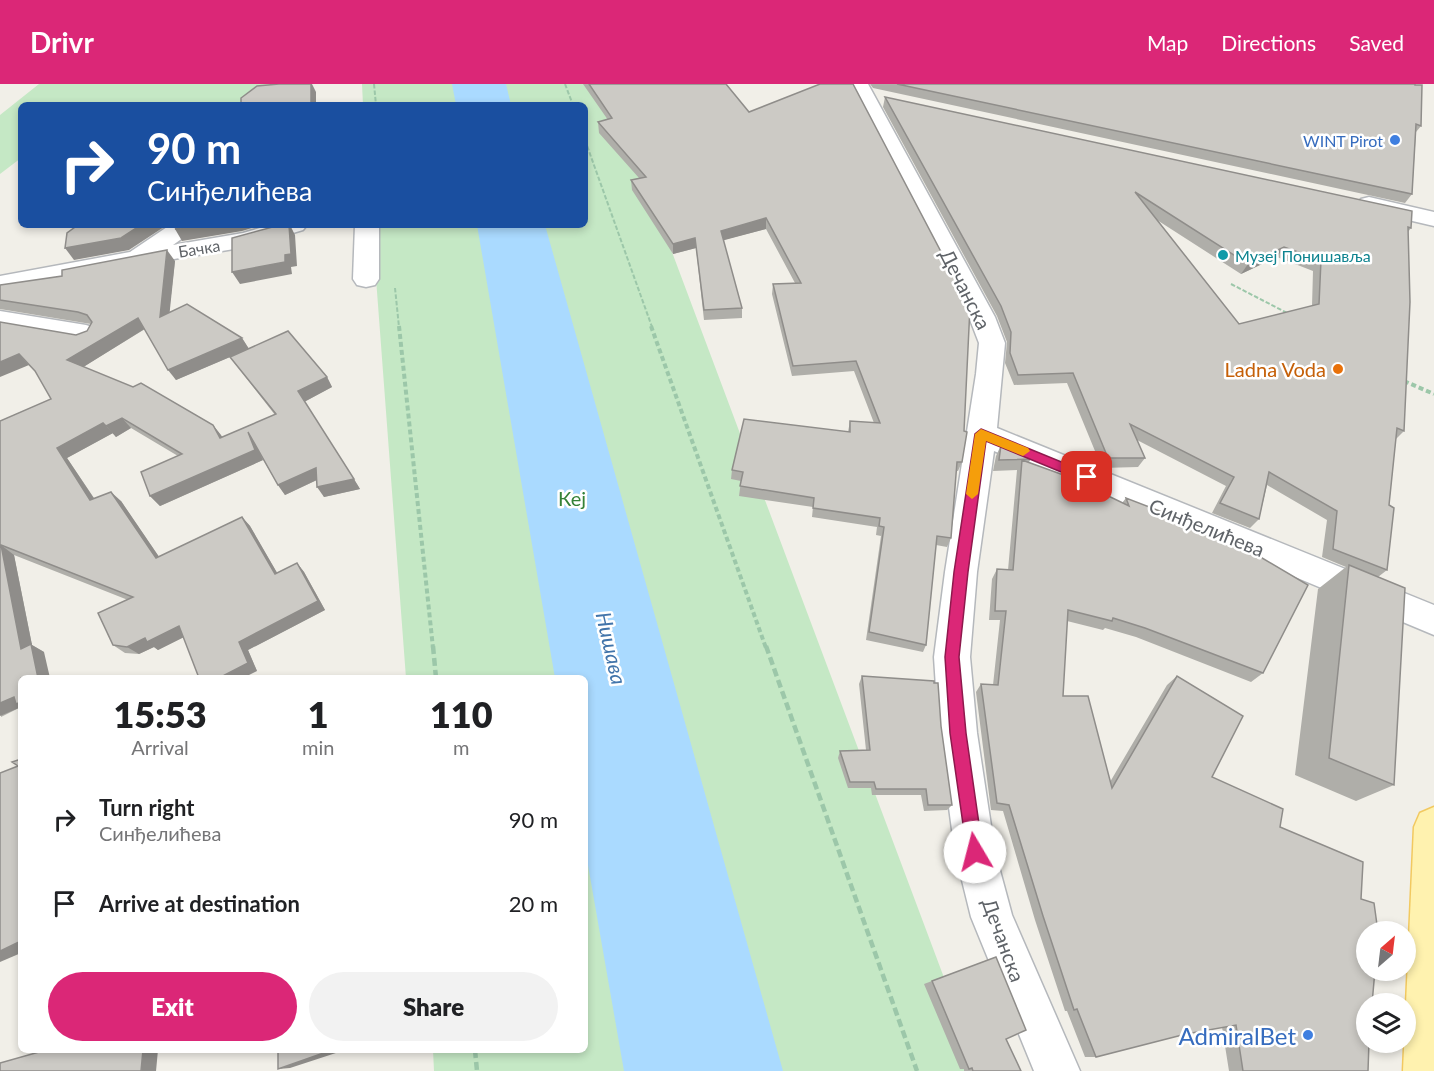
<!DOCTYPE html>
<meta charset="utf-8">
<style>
body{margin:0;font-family:Lato,sans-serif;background:#f2f2f2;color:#202124;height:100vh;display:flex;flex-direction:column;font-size:22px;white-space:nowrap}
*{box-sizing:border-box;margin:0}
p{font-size:20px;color:#757577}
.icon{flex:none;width:33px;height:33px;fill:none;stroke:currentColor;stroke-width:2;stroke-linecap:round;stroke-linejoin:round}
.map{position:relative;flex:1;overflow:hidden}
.panel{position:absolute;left:18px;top:591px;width:570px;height:378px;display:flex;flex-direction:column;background:#fff;border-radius:9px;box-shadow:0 3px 9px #0003}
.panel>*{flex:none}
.hud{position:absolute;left:18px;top:18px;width:570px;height:126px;border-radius:9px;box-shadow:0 3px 9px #0003;background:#1a4fa0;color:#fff;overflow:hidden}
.needle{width:39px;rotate:28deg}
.controls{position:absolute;left:1356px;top:837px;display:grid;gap:12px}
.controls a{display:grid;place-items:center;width:60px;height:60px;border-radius:50%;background:#fff;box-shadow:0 3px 9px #0003;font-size:30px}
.pin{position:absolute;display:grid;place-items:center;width:51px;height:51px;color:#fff;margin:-26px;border-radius:12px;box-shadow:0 3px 9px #0006}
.me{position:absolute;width:66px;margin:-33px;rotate:352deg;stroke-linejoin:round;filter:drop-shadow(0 0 4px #0008)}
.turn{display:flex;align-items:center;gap:21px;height:126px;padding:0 30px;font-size:27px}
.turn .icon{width:78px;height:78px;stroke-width:2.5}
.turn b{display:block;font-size:42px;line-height:51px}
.eta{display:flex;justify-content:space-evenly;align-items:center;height:102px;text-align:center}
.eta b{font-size:36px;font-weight:800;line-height:42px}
.action{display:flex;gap:12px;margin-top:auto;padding:12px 30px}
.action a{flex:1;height:69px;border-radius:36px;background:#db2777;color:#fff;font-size:24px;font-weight:800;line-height:69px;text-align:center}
.action a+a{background:#f2f2f2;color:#202124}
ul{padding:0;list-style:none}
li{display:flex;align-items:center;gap:18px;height:84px;padding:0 30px}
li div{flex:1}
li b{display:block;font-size:22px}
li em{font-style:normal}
header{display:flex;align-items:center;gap:36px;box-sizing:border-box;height:84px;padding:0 30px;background:#db2777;color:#fff}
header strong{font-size:28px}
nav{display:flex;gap:33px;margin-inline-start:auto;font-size:21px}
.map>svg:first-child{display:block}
</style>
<header>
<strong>Drivr</strong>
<nav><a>Map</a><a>Directions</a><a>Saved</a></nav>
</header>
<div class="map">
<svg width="1434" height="987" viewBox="0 0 1434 987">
<rect width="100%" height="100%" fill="#f1efe8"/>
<g fill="#c5e8c5">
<path d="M39 0H273L248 21H21V74L0 90V31Z"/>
<path d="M362 0H609L979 987H434L433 966H585V594H406L372 141H585V21H363Z"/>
</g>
<g fill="#aadaff">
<path d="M452 0H506L511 21H456Z"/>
<path d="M477 141H545L783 987H624L585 764V594H555Z"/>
</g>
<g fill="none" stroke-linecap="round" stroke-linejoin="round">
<defs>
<g id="minor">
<path d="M848 0H868L995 233 1005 259 997 344 1434 521V551L994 367 977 488 970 573 977 649 995 768 1012 831 1080 987H1034L971 833 955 768 939 649 934 573 945 488 976 290 979 259 969 233Z"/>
<path d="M1369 113 1434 128V142L1361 125 1357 120 1361 115Z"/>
<path d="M170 141H198L194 146 173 161 243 149 270 141H307L303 146 246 163 144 180 0 208V192L130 168Z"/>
<path d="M355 141H379V195L375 201 366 203 357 201 353 195Z"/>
<path d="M0 227 86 241 95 244 99 250 95 256 86 259 0 245Z"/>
</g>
<path id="major" d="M1434 723V987H1403L1414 743 1420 729Z"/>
</defs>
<use href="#minor" stroke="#b5b8bc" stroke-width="3"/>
<use href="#major" stroke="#f2c960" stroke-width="3"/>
<g stroke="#9cc7a9" stroke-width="2" stroke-dasharray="4.5 2" stroke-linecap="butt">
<path d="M374 0 376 21"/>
<path d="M565 0 573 21"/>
<path d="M585 56 652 243"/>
<path d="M1231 200 1289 230"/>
<path d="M395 204 399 243"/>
</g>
<g stroke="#9cc7a9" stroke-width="4" stroke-dasharray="5 3" stroke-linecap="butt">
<path d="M399 242 433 564"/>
<path d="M651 242 766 564"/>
<path d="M1404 297 1434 310"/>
</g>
<g stroke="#9cc7a9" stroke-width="4.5" stroke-dasharray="8 4" stroke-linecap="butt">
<path d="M433 562 436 594"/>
<path d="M766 562 917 987"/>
<path d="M475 966 477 987"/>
</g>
<use href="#minor" fill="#fff" fill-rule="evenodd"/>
<use href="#major" fill="#fff2af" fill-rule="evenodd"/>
</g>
<g fill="#afaea9" fill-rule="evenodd">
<path d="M583 0H726L962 378 958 387H956L951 454 947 463 936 461 926 561 923 568 866 556 881 452 876 451 877 443 812 433 813 423 739 412 741 397 731 395 732 386 848 348 850 337 874 339 854 287 792 292 772 210 773 200 795 199 766 145 723 156 742 224V234L704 236 696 164 673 170 632 106 631 96 639 94 599 49 598 38 608 36Z"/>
<path d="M870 0H1415L1421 42 1416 48 1412 110 1405 119 873 4Z"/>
<path d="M885 13 1411 144 1408 148 1404 347 1396 355 1389 421 1387 486 1378 493 1394 701 1356 717 1295 691 1318 505 1346 483 1322 473 1327 436 1267 401 1259 435 1250 444 1212 429 1226 402 1137 356 1145 374 1138 383 1102 384 1067 299 1014 301 1005 279 1007 258 997 232 883 23ZM1157 136 1241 190 1277 173 1313 187 1312 222 1239 240Z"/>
<path d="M175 177 169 228 242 254 249 265 327 293 332 303 304 318 360 405 324 413 317 396 285 411 278 401 261 372 263 376 160 422 150 412 178 372 131 344 116 353 113 349 67 374 94 414 121 417 159 473 242 433 250 442 277 489 297 479 304 488 325 526 248 566 257 587 184 553 158 566 154 563 139 570 125 569 113 561 128 516 14 471 32 561 44 568 21 594V623L1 633 0 337 51 315 76 251 87 247 91 240 0 225V201ZM145 245 176 296 246 266 230 273 275 331 222 353 213 341 83 283Z"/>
<path d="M1001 361 1031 375 1029 378 1122 419 1126 414 1252 468 1263 589 1251 598 1136 553 1105 544 1103 546 1067 537 1063 612 1110 698 1167 601 1177 592 1212 693 1280 743 1361 815 1366 920 1368 987H1229L1222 943 1186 950 1096 973H1085L1067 927H1065L1035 836 1003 727 991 726 976 608 981 600 993 601 1000 536H989L992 495 997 485 1008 486 1017 386 993 387 996 372Z"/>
<path d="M862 592 941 642 952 721 947 726 924 727 921 711H872L871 704H848L838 674 840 667 866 666 859 600Z"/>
<path d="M996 873 1006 955 1021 987H964V985H960L924 900Z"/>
</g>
<g fill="#8f8d8a">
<path d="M311 0H312L316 8V21H311Z"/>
<path d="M766 134V145L721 157V147Z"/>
<path d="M141 141H167L129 166 74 176 65 164Z"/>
<path d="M200 141H262L242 147 182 157 175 145Z"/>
<path d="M289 141H290L295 151 297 182 291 183 292 190 240 200 232 188 285 171Z"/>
<path d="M695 154 696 164 673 170V160Z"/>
<path d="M1284 163 1277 173 1241 190 1248 180Z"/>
<path d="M167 166 175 177 168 244 160 233Z"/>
<path d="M138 234 146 244 77 287 67 276Z"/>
<path d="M242 254 249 265 176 296 168 286Z"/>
<path d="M19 270 29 281 0 293V278Z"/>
<path d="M327 293 332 303 304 318 298 307Z"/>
<path d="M122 334 131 344 116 353 106 342Z"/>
<path d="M103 339 113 349 67 374 101 425 90 416 57 364Z"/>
<path d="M213 341 221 351 228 364 220 354Z"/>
<path d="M248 348 255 359 263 376 160 422 150 412Z"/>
<path d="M316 384 323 393 285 411 278 401Z"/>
<path d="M354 395 360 405 324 413 317 403Z"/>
<path d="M111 408 121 417 166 483 156 474Z"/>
<path d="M242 433 250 442 283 499 275 490Z"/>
<path d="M1 461 14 471 32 561 44 568 50 594H38L21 565Z"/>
<path d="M297 479 304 488 325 526 248 566 257 587 243 594H219L239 558Z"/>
<path d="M179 542 190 550 158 566 154 563 139 570 127 563 145 554Z"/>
<path d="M14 613 21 616V623L0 632V619Z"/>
<path d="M21 857V869L0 878V867Z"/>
<path d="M143 966H158L156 987H141Z"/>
<path d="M331 966H342V967L290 984 278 985Z"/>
</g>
<g fill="#cccac5" stroke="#8f8d8a" stroke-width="1.5" fill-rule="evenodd">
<path d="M279 0H311V21H241V14L257 2Z"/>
<path d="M589 0H726L749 28 820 0H853L970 223 964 347 967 348 962 378H957L951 454 937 452 926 561 869 548 884 443 879 442 880 434 813 424 814 414 740 402 743 388 732 386 744 335 850 348V337L880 339 856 277 793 282 773 200 801 199 766 134 721 147 742 224 704 226 695 154 673 160 631 96 646 93 598 38 612 34Z"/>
<path d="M897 0H1415V1H1422L1421 42 1416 40 1412 110Z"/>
<path d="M885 13 1412 127 1411 144 1408 143 1410 218 1404 347 1397 344 1389 421 1394 424 1387 486 1333 465 1337 427 1269 388 1259 435 1220 419 1234 393 1130 340 1145 374H1108L1073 289 1018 291 1010 269 1011 248 1001 222ZM1135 108 1248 180 1284 163 1321 176 1319 220 1239 240Z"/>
<path d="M78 141H141L121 154 65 164 67 149Z"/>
<path d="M181 141H200L175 145Z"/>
<path d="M280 141H289L291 170 285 171V178L232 188V154Z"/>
<path d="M167 166 160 233 187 220 242 254 168 286 138 234 67 276 133 303 141 299 213 341 220 354 276 330 230 273 288 247 327 293 298 307 354 395 317 403 316 384 278 401 248 348 255 366 150 412 141 388 182 370 122 334 106 342 103 339 57 364 90 416 111 408 156 474 242 433 275 490 297 479 318 517 239 558 248 579 219 594H199L179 542 147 558 145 554 127 563 113 561 98 529 133 513 1 461 21 565 31 560 38 594H21V618L16 620 14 613 0 619V337L51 315 35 287 19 270 0 278V238L76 251 87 247 92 238 87 231 78 228 0 216V201L62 192V186Z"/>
<path d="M1001 361 1031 375 999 376Z"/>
<path d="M1022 376 1069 393 1129 422 1126 414 1253 463 1252 468 1308 501 1263 589 1145 544 1113 534 1112 537 1068 526 1063 612H1088L1112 704 1177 592 1243 632 1212 693 1283 725 1280 743 1363 778 1361 815 1374 819 1378 848H1366V886H1375L1372 920H1366V958H1369L1368 987H1243L1236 941 1186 950 1096 973 1077 925 1074 926 1043 832 1009 721 997 719 981 600 998 601 1006 527H995L997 485 1013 486Z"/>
<path d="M1349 481 1405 504 1394 701 1329 674Z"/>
<path d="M862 592 934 597V599H938L941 642 952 721H928L926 705H876L874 698H850L840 667 870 666Z"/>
<path d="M21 675V857L0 867V689L18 682 12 678Z"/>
<path d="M996 873 1026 946 1006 955 1021 987H973L972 984 969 985 932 897Z"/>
<path d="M46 966H143L141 987H0V979Z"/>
<path d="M278 966H332L278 985Z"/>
</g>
<path fill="#db2777" stroke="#8e194d" stroke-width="1.5" d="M981 345 1091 390 1093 393 1091 397H1083L986 357 968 488 959 573 966 649 983 768 981 774 975 777 969 774 967 768 950 649 945 573 954 488 975 350Z"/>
<path fill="#f59e0b" d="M981 345 1028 364 1030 367 1023 372 986 357 978 410 972 415 966 410 975 350Z"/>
<g fill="#3f7fe0" stroke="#fff" stroke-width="2">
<circle cx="1395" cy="56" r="6"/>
<circle cx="1308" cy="951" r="6"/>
</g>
<circle fill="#0f9aa8" stroke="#fff" stroke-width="2" cx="1223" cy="171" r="6"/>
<circle fill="#e8710a" stroke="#fff" stroke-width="2" cx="1338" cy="285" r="6"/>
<g text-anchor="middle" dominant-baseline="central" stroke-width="5" stroke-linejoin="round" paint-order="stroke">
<g font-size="16" fill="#366cbe" stroke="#fff" text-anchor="end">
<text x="1383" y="56">WINT Pirot</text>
</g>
<g font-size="16" fill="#5f6368" stroke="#fff">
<text transform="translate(199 164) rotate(-9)">Бачка</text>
</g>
<g font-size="16" fill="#0d838f" stroke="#fff" text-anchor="start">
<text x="1235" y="171">Музеј Понишавља</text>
</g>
<g font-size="20" fill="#5f6368" stroke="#fff">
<text transform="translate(966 205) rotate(63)">Дечанска</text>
<text transform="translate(1207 443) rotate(22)">Синђелићева</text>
<text transform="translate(1004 856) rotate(70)">Дечанска</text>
</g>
<g font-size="20" fill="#c56008" stroke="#fff" text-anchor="end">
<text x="1326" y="285">Ladna Voda</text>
</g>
<g font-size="20" fill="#348238" stroke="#fff">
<text x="572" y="414">Кеј</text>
</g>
<g font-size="21" font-style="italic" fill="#4174aa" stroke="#fff">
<text transform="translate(612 564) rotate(77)">Нишава</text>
</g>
<g font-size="24" fill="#366cbe" stroke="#fff" text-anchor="end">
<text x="1296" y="951">AdmiralBet</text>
</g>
</g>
</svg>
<div class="controls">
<a><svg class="needle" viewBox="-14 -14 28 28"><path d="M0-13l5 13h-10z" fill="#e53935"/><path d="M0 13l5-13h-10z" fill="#757577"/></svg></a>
<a><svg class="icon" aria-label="layers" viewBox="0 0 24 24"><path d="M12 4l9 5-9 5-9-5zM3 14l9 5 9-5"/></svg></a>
</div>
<div class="pin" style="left:1087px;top:393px;background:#d93025"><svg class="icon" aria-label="arrive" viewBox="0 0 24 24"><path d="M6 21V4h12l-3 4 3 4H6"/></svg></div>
<svg class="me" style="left:975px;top:768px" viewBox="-20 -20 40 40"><circle r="19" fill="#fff"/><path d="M0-13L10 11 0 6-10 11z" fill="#db2777"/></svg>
<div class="hud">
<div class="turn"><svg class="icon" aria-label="right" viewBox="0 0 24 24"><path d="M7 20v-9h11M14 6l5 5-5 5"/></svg><div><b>90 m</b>Синђелићева</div></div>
</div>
<section class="panel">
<div class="eta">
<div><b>15:53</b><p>Arrival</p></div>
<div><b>1</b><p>min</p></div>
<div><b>110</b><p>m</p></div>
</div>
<ul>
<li><svg class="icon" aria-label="right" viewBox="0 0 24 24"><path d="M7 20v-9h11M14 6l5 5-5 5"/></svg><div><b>Turn right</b><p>Синђелићева</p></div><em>90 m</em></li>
<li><svg class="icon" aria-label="arrive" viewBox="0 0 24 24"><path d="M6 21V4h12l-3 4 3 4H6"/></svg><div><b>Arrive at destination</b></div><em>20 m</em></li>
</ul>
<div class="action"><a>Exit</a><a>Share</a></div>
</section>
</div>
